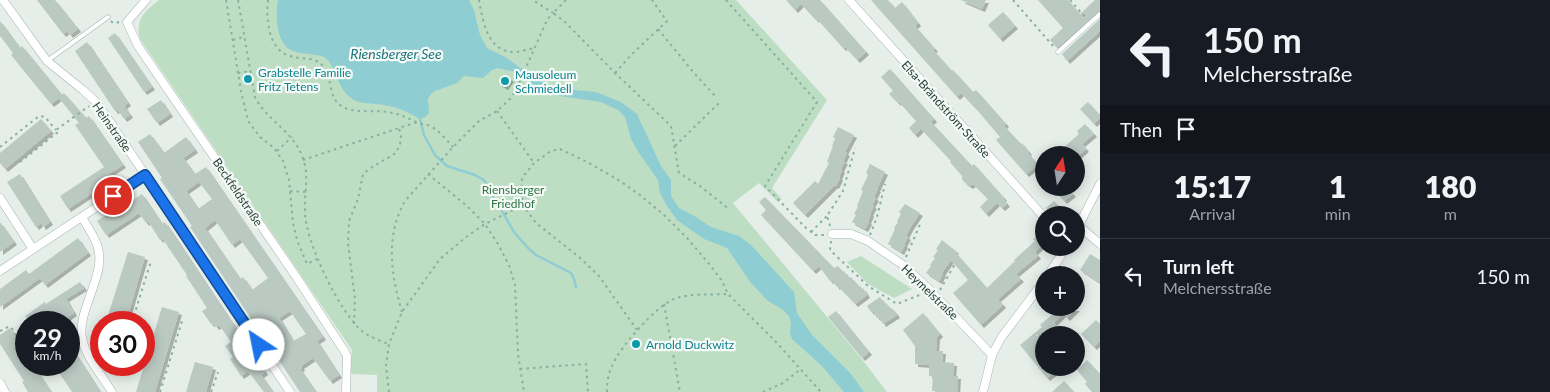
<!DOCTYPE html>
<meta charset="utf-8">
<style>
body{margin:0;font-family:Lato,sans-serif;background:#20242c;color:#f1f3f6;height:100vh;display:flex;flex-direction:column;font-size:19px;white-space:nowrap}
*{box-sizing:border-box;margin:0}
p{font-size:16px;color:#9ea1a6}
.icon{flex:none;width:28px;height:28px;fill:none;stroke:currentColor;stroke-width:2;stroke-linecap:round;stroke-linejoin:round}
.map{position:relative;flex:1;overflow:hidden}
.drawer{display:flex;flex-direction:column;background:#171b24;width:450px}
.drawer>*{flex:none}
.hud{background:#171b24;color:#f1f3f6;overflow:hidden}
.needle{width:32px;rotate:12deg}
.tools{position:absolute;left:1035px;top:146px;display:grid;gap:10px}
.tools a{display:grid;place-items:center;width:50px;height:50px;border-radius:50%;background:#171b24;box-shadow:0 2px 12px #0003;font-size:25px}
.speed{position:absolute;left:15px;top:311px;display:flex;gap:10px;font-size:25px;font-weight:700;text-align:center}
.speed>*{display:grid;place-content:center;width:65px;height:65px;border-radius:50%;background:#171b24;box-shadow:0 2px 12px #0003;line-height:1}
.speed small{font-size:12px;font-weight:400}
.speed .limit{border:8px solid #d22;background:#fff;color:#111}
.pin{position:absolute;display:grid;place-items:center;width:42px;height:42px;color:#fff;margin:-21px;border:2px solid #fff;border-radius:50%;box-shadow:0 1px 5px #0007}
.me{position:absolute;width:55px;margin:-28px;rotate:326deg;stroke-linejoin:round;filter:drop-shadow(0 0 4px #0008)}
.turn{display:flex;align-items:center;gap:18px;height:105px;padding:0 20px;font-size:22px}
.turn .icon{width:65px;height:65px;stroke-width:2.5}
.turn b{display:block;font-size:35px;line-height:42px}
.then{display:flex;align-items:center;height:48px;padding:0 20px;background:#0003;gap:10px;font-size:19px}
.eta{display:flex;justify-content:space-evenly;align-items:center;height:85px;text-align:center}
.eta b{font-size:30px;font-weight:800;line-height:35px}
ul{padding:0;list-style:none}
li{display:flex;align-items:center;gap:15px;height:75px;padding:0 20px;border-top:1px solid #363941}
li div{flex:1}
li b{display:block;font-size:19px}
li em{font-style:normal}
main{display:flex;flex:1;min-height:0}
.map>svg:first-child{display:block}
</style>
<main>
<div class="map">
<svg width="1100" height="392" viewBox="0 0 1100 392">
<defs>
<filter id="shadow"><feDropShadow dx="3" dy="3" stdDeviation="0" flood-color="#0004"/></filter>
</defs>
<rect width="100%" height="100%" fill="#e5eee9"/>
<g fill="#bedec4">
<path d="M159 0H736L827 100 772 188 782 199 778 202 759 183 733 203 861 358 887 392H377V375L350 374 352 350 140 39C135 19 144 12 159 0Z"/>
<path d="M861 256 912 289 894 298 868 284 847 262Z"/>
</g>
<path fill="#8ecdd2" d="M278 0H469L474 10 480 35 487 48 507 58 519 67 552 88 596 92 621 102 637 114 661 166 671 180V196L679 208 696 217 711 227 739 236 751 245 794 292 797 313 812 335 851 374 864 392H844L822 366 792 339 790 333 791 324 789 316 783 310 768 301 751 283 727 248 704 239 677 220 667 206 660 193 658 180 639 153 631 139 625 117 618 110 601 102 546 94 516 72 498 68 492 70 483 78 464 76 457 83 435 91 431 94 428 99 429 113 425 117 420 119C408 112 398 107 384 105 375 103 363 105 354 100 335 89 337 64 324 57 315 53 303 55 293 51 276 45 275 15 278 0Z"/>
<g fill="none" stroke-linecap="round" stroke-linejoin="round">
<path stroke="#8ecdd2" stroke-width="2.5" d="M420 119 424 135 435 155 447 166 475 175 484 180 514 232 528 248 536 255 571 273 574 279 576 287"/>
</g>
<g fill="#bac9c2" fill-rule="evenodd" filter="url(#shadow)">
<path d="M37 0H55L78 29 70 35 67 31 63 34Z"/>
<path d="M786 0H820L866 52 857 60 845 47 843 48 817 19 816 20 801 4 795 10Z"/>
<path d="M871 0H888L895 8 902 2 918 23 915 26 935 49 933 50 952 71 953 70 973 92 976 90 1006 124 1004 126 1021 144 1022 143 1029 152 1028 153 1038 165 1026 174 996 140 1000 137 978 111 961 93 957 97Z"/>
<path d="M961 0H986L982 9Z"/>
<path d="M1038 0H1068L1080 14 1095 0H1100V10L1057 48 1050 40 1063 28Z"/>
<path d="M1003 12 1015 26 1000 39 988 25Z"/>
<path d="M1100 19V31L1067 61 1062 54Z"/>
<path d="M0 21 20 48 22 46 62 95 60 96 64 93 86 118 89 116 123 165 100 180 103 186 68 209 60 196 104 167 75 125 79 123 59 98 51 104 11 55 13 53 0 36Z"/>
<path d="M115 33 152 87 144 92 108 38Z"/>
<path d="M87 42 128 103 124 106 130 115 124 119 118 110 115 111 75 51Z"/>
<path d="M890 69 934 119 931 122 972 166 974 164 1004 198 1003 199 1007 204 1002 208 997 203 986 214 980 207 988 199 973 184 970 186 964 182 962 179V176L950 162 951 161 921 129 915 135 909 128 916 121 899 102 898 103 889 94 893 91 881 77Z"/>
<path d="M504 75 511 79 505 87 498 83Z"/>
<path d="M161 100 170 114 157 123 147 109Z"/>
<path d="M1088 102 1100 115V118L1094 124 1080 109Z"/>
<path d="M41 119 51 131 5 169 0 163V153Z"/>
<path d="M1085 124 1094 134 1082 144 1086 149 1079 155H1055L1079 134 1077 131Z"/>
<path d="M838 127 854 135 845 152 847 153 843 161H845L841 169 842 170 839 177 840 178 836 186 835 185 805 215 793 203 815 181 818 184 829 163 827 162 833 146H832L835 138 833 137Z"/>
<path d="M150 134 164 153 186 137 195 150 183 158 195 174 206 167 323 337 317 341 339 375 330 381 313 358 301 366 302 368 300 369 316 392H300L190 227 192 226 160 179 162 178 138 142ZM199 182 212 199 198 209 186 191ZM215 220 232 245 240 239 268 278 252 290 243 277 240 279 205 228ZM290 311 306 334 293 341 279 318Z"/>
<path d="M870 164 885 172 877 189H878L874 197 876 198 872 205 874 206 870 213 871 214 868 221 869 222 865 229 852 222 856 215 854 214 858 207 857 206 863 191 861 190 868 175 866 173Z"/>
<path d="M20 174 50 222 43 227 41 223 36 227 7 182Z"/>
<path d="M1059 188H1067L1073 194 1064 201 1055 191Z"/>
<path d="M142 194 162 224 165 222 265 372 261 375 273 392H264L248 371 241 376 230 359 233 357 225 346 231 342 219 325 216 327 213 323 211 324 202 311 207 308 186 276 187 275 162 238 160 240 148 221 146 223 139 213 106 235 97 221 127 201 129 203Z"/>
<path d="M765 197 834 268 838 266 843 272 844 271 849 278 851 277 856 284 857 283 861 289 863 288 867 295 855 304 838 286 837 287 832 280 830 281 819 266 813 271 761 215 766 210 759 202Z"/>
<path d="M1054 201 1064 211 1060 215H1052L1046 208Z"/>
<path d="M905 204 920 213 910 228 906 236 908 237 904 244 905 245 901 252 888 244 895 229 894 228 898 222 897 221 901 214 899 212Z"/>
<path d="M0 222 14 242 0 252Z"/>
<path d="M1044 229V243L1035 252 1038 256 1016 274 1021 279 998 299 1003 305 981 325 953 293 968 280 951 260 942 273 943 274 939 281 926 273 931 266 930 265 935 258 933 257 938 250 936 249 942 240 956 251 955 252 987 288 1015 261 1014 260 1035 241 1033 239Z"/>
<path d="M78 238 88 253 45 285 40 278 0 307V289L26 270 29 274Z"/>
<path d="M128 252 145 257 126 322H106Z"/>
<path d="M1090 254 1100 260V283L1080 270Z"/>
<path d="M80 282 84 288 66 299 74 313 61 322H29L25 316 45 302 46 304Z"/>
<path d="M880 297 885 304 886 303 891 309 892 308 897 315 883 324 879 317 877 318 873 311 871 312 867 306Z"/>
<path d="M162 307 179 312 155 392H136Z"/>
<path d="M1057 308H1077L1067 318 1063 314 1054 323 1062 331 1057 335H1036L1044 345V368H1060L1047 378 1020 345 1042 327 1040 325 1059 309Z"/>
<path d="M836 311 869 352 862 358 828 317Z"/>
<path d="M923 313 940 334 937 337 936 351H943L942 362 954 363 953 376H958L957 392 932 391 933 376H929V365L915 364V346L903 330Z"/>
<path d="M1096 320 1100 324V341L1094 347 1081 334Z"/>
<path d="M10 328 26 354V365H33L51 392H28L22 382 24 381 0 344V335Z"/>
<path d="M69 344 88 373 100 392H72L54 365H69Z"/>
<path d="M1087 360 1100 374V392H1092L1085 384 1087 382 1077 370Z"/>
<path d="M195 362 213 367 206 392H186Z"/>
<path d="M1064 381 1074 392H1052Z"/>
</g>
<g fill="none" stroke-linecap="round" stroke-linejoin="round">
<defs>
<g id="lane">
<path d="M1058 52 1100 14"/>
<path d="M47 61 108 17"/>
</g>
<g id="street">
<path d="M3 0 47 61 83 90 95 101 106 116 290 392"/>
<path d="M146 0 127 22 138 46 297 278 345 352 347 356 346 392"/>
<path d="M849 0 1044 217"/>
<path d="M0 198 33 249"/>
<path d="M82 217C87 227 96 238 98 248 106 276 77 310 82 338 85 356 103 377 112 392"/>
<path d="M1079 226 1100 244"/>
<path d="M1076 231 1100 184"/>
<path d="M832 234H851L868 241 903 265 930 290 992 355"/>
<path d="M0 271 145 175"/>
<path d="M1048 275 1066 248"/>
<path d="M0 383 5 392"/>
<path d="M983 392 992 355 1001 338 1044 281"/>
</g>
</defs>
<use href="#lane" stroke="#a7b6b0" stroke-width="5"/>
<use href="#street" stroke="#a7b6b0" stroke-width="9"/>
<g stroke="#85b1a0" stroke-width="2" stroke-dasharray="2.5 4" stroke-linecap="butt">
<path d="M226 0 241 91 248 121 260 137 274 148 283 161 289 180 293 223 297 240 307 264 317 259"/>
<path d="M238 0 255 97C266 120 293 131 302 156 310 175 304 192 305 212 305 241 340 313 362 331 370 337 380 341 389 344"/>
<path d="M268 0C266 19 268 50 290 56 301 60 314 56 322 65 334 77 326 100 345 108 357 113 373 110 387 112 397 113 406 117 416 122 420 124 426 124 430 126 439 130 446 140 453 147"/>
<path d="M479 0C483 21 487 53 516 52 522 51 529 49 535 48"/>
<path d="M566 0 553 13 564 21 615 73 671 126 679 173 700 186 730 210"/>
<path d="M726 0 817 102 765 186 806 228 815 235H824"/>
<path d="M1013 0 1054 47"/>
<path d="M1070 0 1087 19"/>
<path d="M111 21 113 23 121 22"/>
<path d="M658 29 694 73 716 97"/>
<path d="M233 40 244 37"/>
<path d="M238 73 251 71"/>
<path d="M615 73 631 55 667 21 652 0"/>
<path d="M497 111 534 163"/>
<path d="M675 146 720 102"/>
<path d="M0 147 39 116 45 117 56 130"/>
<path d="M277 151 292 137"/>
<path d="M303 160 417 122"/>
<path d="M20 162 58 132 56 130 89 106"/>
<path d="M428 174 467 206 485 224 498 244 509 265 515 285 518 354 524 392"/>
<path d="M290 191 306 192"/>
<path d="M830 226 827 216 843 191 855 148"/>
<path d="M811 232 827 216"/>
<path d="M870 235 877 217 885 184"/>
<path d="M831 241 830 250 868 286 897 304 922 294"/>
<path d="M906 257 921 222"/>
<path d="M940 290 956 262"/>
<path d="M664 304 680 392"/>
<path d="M402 312C391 275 385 236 405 201L453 147 479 121 497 111 511 98 517 88 547 20 553 13 533 0"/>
<path d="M132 322 151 261"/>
<path d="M354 324 355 299 348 243 349 221 358 199 363 174 369 169 396 153 400 144 401 136 399 128"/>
<path d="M637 330 599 276 579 257 536 223 523 205 521 192 522 178 534 163 551 151 560 149 587 162 620 181 640 195 664 215 688 239 710 265 722 281 728 294 776 342 821 392"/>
<path d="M0 331 8 327H11L26 351"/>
<path d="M35 365 38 370"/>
<path d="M520 369 586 364 588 392"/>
<path d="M160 392 183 318"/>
<path d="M211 392 218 372"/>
<path d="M389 392 386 366 389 344 402 312 440 259 466 237 485 224 523 205"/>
<path d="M607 392C607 383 608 374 612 366 619 348 656 306 674 299 690 293 711 295 728 294"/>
<path d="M763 392 783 383 801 369"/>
</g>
<use href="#lane" stroke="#fff" stroke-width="4"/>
<use href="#street" stroke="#fff" stroke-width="8"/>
</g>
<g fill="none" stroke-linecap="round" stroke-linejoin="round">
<defs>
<path id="route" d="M113 196 145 175 259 345"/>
</defs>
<use href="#route" stroke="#114b97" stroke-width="12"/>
<use href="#route" stroke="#1a73e8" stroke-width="9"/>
</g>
<g fill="#0f9aa8" stroke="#f5faf7" stroke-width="2">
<circle cx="248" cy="79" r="5"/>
<circle cx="505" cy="81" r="5"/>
<circle cx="636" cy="344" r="5"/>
</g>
<g text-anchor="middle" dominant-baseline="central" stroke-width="4.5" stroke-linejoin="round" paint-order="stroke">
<g font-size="12" fill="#0d838f" stroke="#f5faf7" text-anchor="start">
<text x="258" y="72">Grabstelle Familie<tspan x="258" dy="14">Fritz Tetens</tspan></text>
<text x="515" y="74">Mausoleum<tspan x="515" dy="14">Schmiedell</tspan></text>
<text x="646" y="344">Arnold Duckwitz</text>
</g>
<g font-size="12" fill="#244036" stroke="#f5faf7">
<text transform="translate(946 109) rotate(48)">Elsa-Brändström-Straße</text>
<text transform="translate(112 127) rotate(55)">Heinstraße</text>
<text transform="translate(238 192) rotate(56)">Beckfeldstraße</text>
<text transform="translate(930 292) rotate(44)">Heymelstraße</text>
</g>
<g font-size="12" fill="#2e7644" stroke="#f5faf7">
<text x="513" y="189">Riensberger<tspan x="513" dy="14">Friedhof</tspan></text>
</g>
<g font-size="14" font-style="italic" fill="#1e747c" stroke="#f5faf7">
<text x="396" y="53">Riensberger See</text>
</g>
</g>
</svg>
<div class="tools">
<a><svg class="needle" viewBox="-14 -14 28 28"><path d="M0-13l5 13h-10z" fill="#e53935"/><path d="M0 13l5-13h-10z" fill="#9ea1a6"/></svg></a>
<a><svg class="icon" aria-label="search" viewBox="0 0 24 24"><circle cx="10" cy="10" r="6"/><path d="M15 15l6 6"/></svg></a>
<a>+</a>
<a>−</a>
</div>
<div class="speed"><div>29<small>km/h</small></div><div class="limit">30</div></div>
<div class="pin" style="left:113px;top:196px;background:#d93025"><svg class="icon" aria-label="arrive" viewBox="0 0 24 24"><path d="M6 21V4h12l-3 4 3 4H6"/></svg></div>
<svg class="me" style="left:259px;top:345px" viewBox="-20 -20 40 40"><circle r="19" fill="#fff"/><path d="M0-13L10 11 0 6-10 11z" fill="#1a73e8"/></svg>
</div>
<section class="drawer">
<div class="hud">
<div class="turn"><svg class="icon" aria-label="left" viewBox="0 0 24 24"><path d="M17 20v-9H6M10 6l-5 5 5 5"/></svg><div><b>150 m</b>Melchersstraße</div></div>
<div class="then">Then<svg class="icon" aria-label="arrive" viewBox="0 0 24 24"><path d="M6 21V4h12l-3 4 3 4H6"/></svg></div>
</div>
<div class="eta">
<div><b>15:17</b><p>Arrival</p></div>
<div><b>1</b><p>min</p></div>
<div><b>180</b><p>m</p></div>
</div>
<ul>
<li><svg class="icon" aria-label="left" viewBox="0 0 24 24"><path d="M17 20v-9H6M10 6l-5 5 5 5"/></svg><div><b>Turn left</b><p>Melchersstraße</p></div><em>150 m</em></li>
</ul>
</section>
</main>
